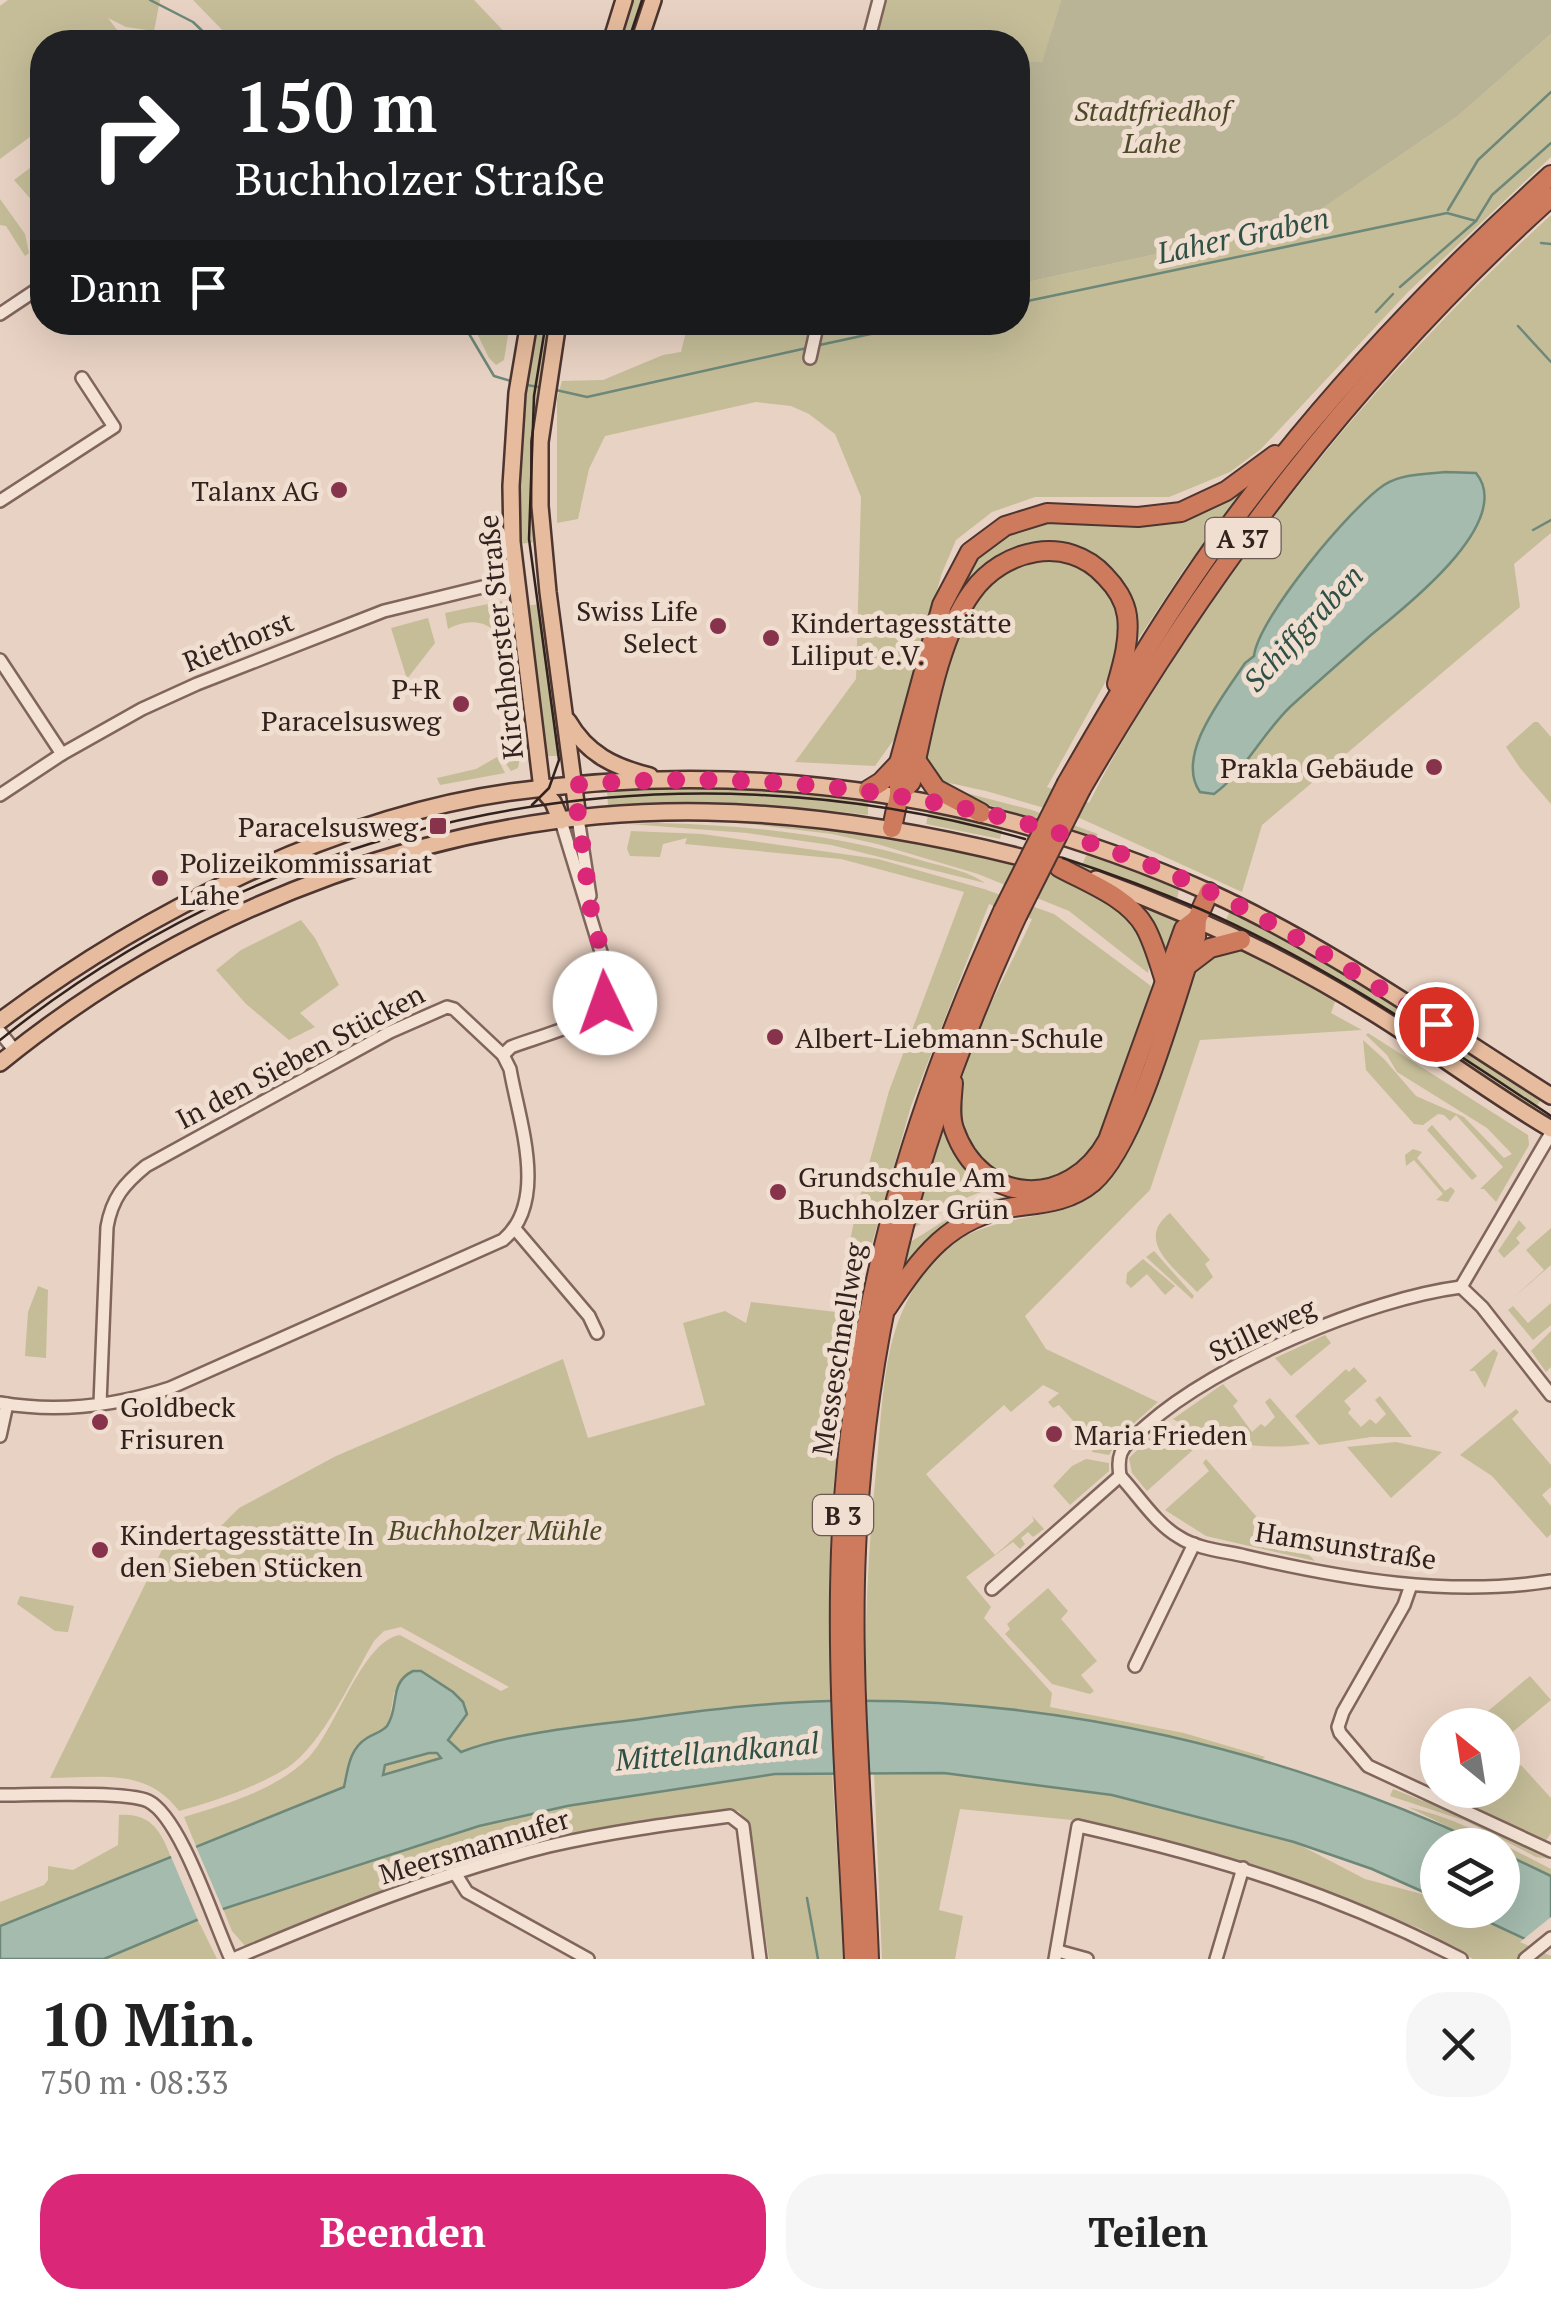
<!DOCTYPE html>
<html lang="de">
<meta charset="utf-8">
<style>
body{margin:0;font-family:"PT Serif",serif;background:#f6f6f6;color:#222;height:100vh;display:flex;flex-direction:column;font-size:38px;white-space:nowrap}
*{box-sizing:border-box;margin:0}
p{font-size:32px;color:#767676}
.icon{flex:none;width:55px;height:55px;fill:none;stroke:currentColor;stroke-width:2;stroke-linecap:round;stroke-linejoin:round}
.map{position:relative;height:1959px;overflow:hidden}
.drawer{display:flex;flex-direction:column;background:#fff;flex:1}
.drawer>*{flex:none}
.banner{position:absolute;left:30px;top:30px;width:1000px;height:305px;border-radius:40px;box-shadow:0 10px 40px #0002;background:#202124;color:#fff;overflow:hidden}
.needle{width:65px;rotate:330deg}
.tools{position:absolute;left:1420px;top:1708px;display:grid;gap:20px}
.tools a{display:grid;place-items:center;width:100px;height:100px;border-radius:50%;background:#fff;box-shadow:0 10px 40px #0002;font-size:50px}
.pin{position:absolute;display:grid;place-items:center;width:85px;height:85px;color:#fff;margin:-42px;border:5px solid #fff;border-radius:50%;box-shadow:0 2px 10px #0007}
.me{position:absolute;width:110px;margin:-55px;rotate:357deg;stroke-linejoin:round;filter:drop-shadow(0 0 8px #0008)}
.turn{display:flex;align-items:center;gap:35px;height:210px;padding:0 40px;font-size:45px}
.turn .icon{width:130px;height:130px;stroke-width:2.5}
.turn b{display:block;font-size:70px;line-height:85px}
.then{display:flex;align-items:center;height:95px;padding:0 40px;background:#0003;gap:20px;font-size:38px}
.round{display:grid;place-items:center;flex:none;width:105px;height:105px;border-radius:40px;background:#f6f6f6}
.summary{display:flex;align-items:center;justify-content:space-between;height:170px;padding:0 40px}
h1{font-size:60px;font-weight:700;line-height:75px}
.cta{display:flex;gap:20px;margin-top:auto;padding:20px 40px}
.cta a{flex:1;height:115px;border-radius:40px;background:#db2777;color:#fff;font-size:40px;font-weight:700;line-height:115px;text-align:center}
.cta a+a{background:#f6f6f6;color:#222}
.map>svg:first-child{display:block}
</style>
<div class="map">
<svg width="1551" height="1959" viewBox="0 0 1551 1959">
<rect width="100%" height="100%" fill="#e8d2c3"/>
<g fill="#c5bd98">
<path d="M8 0H160L154 31 126 27 108 18 126 42H42V128L0 159V6Z"/>
<path d="M193 0H474L514 42H234Z"/>
<path d="M629 0H647L634 42H616Z"/>
<path d="M886 0H1061L1042 63 1018 62V42H876Z"/>
<path d="M1551 34V157L1408 292 1261 449 1230 472 1169 497H1035L992 512 956 540 942 573 895 738 875 766 795 762 856 679 861 497 835 434 809 414 791 406 756 402 605 436 589 469 578 519 557 523V399L562 381 603 380 663 355 681 352 688 323 1018 322V284L1301 223 1458 116Z"/>
<path d="M42 159V198L35 204 14 180Z"/>
<path d="M0 199 25 234 29 253 25 256 6 226 0 225Z"/>
<path d="M1551 215V533L1514 564 1520 607 1262 825 1242 892 1082 819 986 791 931 779 926 768 925 745 948 655 969 606 1012 563 1052 560 1070 562 1103 585 1118 617 1119 632 1116 657 1106 681 1047 787 1089 803C1114 753 1144 706 1174 659 1279 496 1407 346 1551 215Z"/>
<path d="M472 323H510L504 360 496 365 489 358Z"/>
<path d="M534 323H553L535 516 536 542 519 544C516 469 522 396 534 323Z"/>
<path d="M1246 488 1185 568 1131 650V615L1082 551 1052 542 1022 545 986 565 975 576 947 619C967 552 1005 520 1076 522 1096 522 1117 526 1138 525 1178 524 1212 507 1246 488Z"/>
<path d="M502 601C513 646 528 723 518 768L511 771 499 754C524 729 512 690 502 657L507 652C499 623 473 615 448 629L445 613Z"/>
<path d="M540 604 567 761 561 756H544L524 606Z"/>
<path d="M428 618 435 643 407 679 391 628Z"/>
<path d="M1534 722H1538L1551 737V804L1520 768 1506 747Z"/>
<path d="M497 757 505 773 440 785 437 778 476 769Z"/>
<path d="M695 786 776 788 868 798V815C781 804 696 800 608 807L607 790Z"/>
<path d="M943 787 1032 810 1098 834 1096 837 982 803Z"/>
<path d="M922 807 1003 826 1000 839 926 824 929 811Z"/>
<path d="M707 819C807 819 1057 848 1130 916 1136 923 1140 935 1144 943 1148 954 1150 962 1148 973L1069 911 978 874 877 844 832 834Z"/>
<path d="M657 823C749 825 839 835 927 862 946 867 970 872 985 883L831 845 747 833 629 824Z"/>
<path d="M631 831 702 834 878 859 984 889 1054 914 1151 986C1145 1025 1107 1144 1076 1168 1022 1209 951 1158 959 1095 965 1046 1011 966 1032 919L989 904 911 1106 856 1300 847 1352 832 1501 829 1579 832 1701 786 1702 461 1752 447 1740 467 1714 463 1702 453 1692 421 1671H413L394 1693 389 1722 384 1729 368 1737 350 1758 344 1787 196 1846 184 1817C227 1804 276 1790 309 1757 336 1729 362 1641 400 1635L501 1691 509 1687 401 1627 384 1631 374 1641C352 1678 323 1744 287 1768 254 1788 215 1801 179 1811 146 1767 100 1778 50 1778L162 1550 179 1526 206 1541 239 1508 336 1456 563 1359 588 1438 705 1405 683 1323 725 1311 746 1323 751 1302 836 1312 856 1211 889 1091 964 892 841 859 685 844 687 838 663 844 660 857 630 856 627 849Z"/>
<path d="M1087 854 1179 889 1176 905 1081 867Z"/>
<path d="M1138 902 1180 920 1166 962 1136 905Z"/>
<path d="M1231 909 1393 1002 1544 1095 1534 1110 1351 991 1286 954 1223 926Z"/>
<path d="M301 920 315 938 339 985 300 1013 315 1027 289 1040 246 1004 216 970 241 950Z"/>
<path d="M1237 947 1336 999 1331 1013 1362 1030 1200 1040 1150 1190 1025 1316 1046 1349 1158 1402 1123 1433 1109 1455 1092 1452 1099 1430H1095L1091 1441 1059 1405 1053 1408 1048 1402 1059 1393 1043 1385 1011 1412 1004 1405 926 1474 995 1555 1034 1521 1032 1516 1044 1529 1033 1537 1028 1532 1021 1538 1025 1544 1020 1549 1013 1542 966 1577 991 1607 984 1618 1052 1693 1050 1707 1184 1733 1265 1757 1261 1760 1166 1737 1048 1714 867 1701C863 1617 870 1533 878 1450 882 1406 884 1357 900 1317 911 1291 926 1263 951 1245 1003 1207 1068 1227 1109 1181 1152 1132 1169 1024 1196 963Z"/>
<path d="M1168 991 1171 992C1153 1043 1131 1137 1093 1174 1067 1199 1034 1195 1001 1203 963 1213 922 1237 904 1273L901 1272 907 1244C934 1228 961 1208 991 1199 1007 1195 1022 1196 1038 1195 1082 1191 1106 1159 1122 1121Z"/>
<path d="M1368 1033 1528 1135 1529 1145 1496 1202 1484 1189H1480L1503 1167 1456 1115 1450 1121 1444 1115 1438 1114 1423 1125 1414 1124 1366 1070 1363 1040 1384 1059 1416 1096 1464 1117 1504 1158 1512 1154 1487 1128 1397 1072 1387 1055 1366 1035Z"/>
<path d="M943 1120 961 1161 994 1187 968 1197 912 1229Z"/>
<path d="M1432 1125 1477 1176 1472 1180 1427 1130Z"/>
<path d="M1413 1149 1422 1152 1417 1158 1445 1191 1451 1187 1455 1191 1448 1202 1436 1200 1443 1194 1414 1160 1406 1166 1405 1155Z"/>
<path d="M1170 1213 1210 1260 1205 1264 1213 1277 1197 1292C1175 1268 1134 1241 1170 1213Z"/>
<path d="M1519 1220 1526 1228 1516 1238 1520 1243 1504 1258 1498 1251Z"/>
<path d="M1551 1228V1265L1513 1298 1544 1270 1526 1250Z"/>
<path d="M1154 1251 1194 1296 1192 1299 1146 1257Z"/>
<path d="M1143 1259 1175 1286 1165 1295 1147 1274 1131 1288 1126 1283 1127 1273Z"/>
<path d="M38 1286 48 1290 46 1358 25 1356 28 1312Z"/>
<path d="M1551 1303V1325L1533 1340 1508 1310 1513 1306 1528 1323Z"/>
<path d="M1551 1331V1367L1546 1372 1531 1351Z"/>
<path d="M1325 1335 1331 1343 1291 1376 1275 1358Z"/>
<path d="M1494 1349 1498 1353 1485 1388 1475 1371H1469Z"/>
<path d="M1354 1367 1367 1381 1344 1401 1351 1409 1348 1413 1361 1427 1370 1419 1376 1424 1386 1414 1375 1400 1380 1396 1412 1437H1371L1319 1445 1295 1416 1346 1369 1349 1372Z"/>
<path d="M1223 1384 1238 1401 1233 1406 1252 1432 1261 1424 1265 1427 1275 1417 1265 1402 1270 1398 1310 1444C1261 1451 1216 1444 1173 1419Z"/>
<path d="M1516 1409 1519 1412 1512 1419 1551 1465V1487L1542 1495 1551 1506V1534L1547 1538 1492 1476 1460 1455Z"/>
<path d="M1165 1423 1196 1442 1194 1449 1147 1491 1132 1473 1129 1458Z"/>
<path d="M1396 1442 1442 1452 1391 1498 1347 1447Z"/>
<path d="M1086 1459 1109 1463V1471L1070 1505 1053 1486 1072 1466Z"/>
<path d="M1206 1459 1276 1539 1287 1533 1315 1561 1206 1536 1165 1510 1209 1471 1203 1463Z"/>
<path d="M1048 1588 1068 1611 1061 1619 1097 1661 1081 1675 1094 1691 1090 1694 1052 1684 1005 1634 1010 1629 1007 1624Z"/>
<path d="M20 1596 74 1606 68 1632 55 1631 17 1604Z"/>
<path d="M1530 1676 1551 1700 1503 1740 1502 1725H1488L1481 1717Z"/>
<path d="M437 1752 442 1759 383 1776 384 1765Z"/>
<path d="M1521 1765 1551 1798V1833L1545 1842 1472 1807 1492 1790H1502L1503 1781Z"/>
<path d="M832 1772 844 1959H769L749 1825 739 1811 726 1809 594 1831 253 1946 246 1947 232 1931 223 1909 479 1826 567 1806 774 1774Z"/>
<path d="M874 1772 944 1773 1112 1795 1294 1842 1365 1879 1437 1898 1438 1910H1463L1551 1951V1959H1473L1421 1929 1245 1863 1149 1837 1072 1820 960 1809 939 1910 963 1916 955 1959H882Z"/>
<path d="M1393 1789 1423 1801 1427 1795 1551 1855V1859L1536 1857 1466 1821 1390 1796Z"/>
<path d="M1408 1807C1459 1818 1505 1846 1551 1869V1876L1503 1853 1502 1845H1485Z"/>
<path d="M119 1815C151 1813 160 1830 171 1857L0 1926V1902L44 1885 48 1880V1866L73 1870 118 1845Z"/>
<path d="M198 1920 217 1959H104Z"/>
</g>
<path fill="#bab497" d="M1061 0H1551V34L1458 116 1301 223 1018 284V62H1042Z"/>
<g fill="#a4bbae" stroke="#6d8879" stroke-width="2.5" fill-rule="evenodd">
<path d="M1445 472 1476 473C1516 522 1404 608 1371 635 1344 659 1316 683 1290 707 1262 734 1245 771 1214 794L1200 792C1174 755 1225 694 1245 663L1254 656C1258 618 1352 506 1384 485 1401 474 1425 474 1445 472Z"/>
<path d="M413 1671H421L453 1692 463 1702 467 1714 448 1740 461 1752C509 1733 588 1726 641 1719 703 1710 767 1702 830 1701 1055 1696 1282 1750 1485 1845H1438L1437 1898 1372 1869 1294 1842 1112 1795 944 1773 775 1774 567 1806 479 1826 223 1909 104 1959H0V1926L344 1787C348 1769 349 1749 367 1738 373 1734 382 1732 387 1726 400 1707 388 1683 413 1671ZM429 1753H437L441 1758 383 1775 385 1765Z"/>
<path d="M1503 1853 1551 1876V1951L1463 1910H1502Z"/>
</g>
<g fill="#e8d2c3">
<path d="M194 1842 225 1914 200 1925 169 1852Z"/>
<path d="M1551 1917V1956L1520 1942Z"/>
</g>
<g fill="none" stroke-linecap="round" stroke-linejoin="round">
<g stroke="#6d8879" stroke-width="2.5">
<path d="M150 0 193 22 214 42"/>
<path d="M1448 210 1478 160 1551 92"/>
<path d="M1541 243 1551 244"/>
<path d="M1400 287 1476 221 1492 195 1551 143"/>
<path d="M1018 303 1447 213 1476 221"/>
<path d="M1376 312 1393 294"/>
<path d="M462 322 494 376 514 382"/>
<path d="M1518 326 1551 362"/>
<path d="M815 346 926 322"/>
<path d="M527 385 544 388"/>
<path d="M556 390 587 397 807 348"/>
<path d="M1533 530 1551 520"/>
<path d="M807 1898 818 1959"/>
</g>
<defs>
<g id="minor">
<path d="M868 42 879 0"/>
<path d="M0 314 39 288"/>
<path d="M810 358 818 322"/>
<path d="M0 501 114 427 82 378"/>
<path d="M0 660 62 754"/>
<path d="M0 795 62 754 142 709 197 684 384 611 515 579"/>
<path d="M578 818 590 896"/>
<path d="M0 1032 15 1051"/>
<path d="M503 1055 511 1047C533 1038 592 1024 604 1004 611 992 608 977 605 965L561 821"/>
<path d="M516 1230 589 1316 597 1333"/>
<path d="M1461 1287 1551 1133"/>
<path d="M1461 1287 1482 1307 1551 1395"/>
<path d="M0 1403C58 1413 115 1406 170 1388L503 1240C549 1201 519 1121 510 1069L503 1055 454 1009 447 1007 390 1032 146 1166C124 1184 112 1198 107 1227L100 1404"/>
<path d="M0 1436 7 1404"/>
<path d="M1120 1476C1138 1495 1156 1524 1179 1537 1197 1549 1224 1551 1245 1556 1344 1579 1449 1597 1551 1581"/>
<path d="M1120 1476C1119 1468 1118 1461 1121 1453 1126 1442 1137 1434 1147 1425 1217 1363 1368 1299 1461 1287"/>
<path d="M1411 1585 1404 1605 1343 1712 1338 1727 1340 1733 1368 1766 1551 1851"/>
<path d="M992 1589 1120 1476"/>
<path d="M1135 1666 1194 1544"/>
<path d="M0 1795C30 1795 126 1791 148 1801 181 1817 214 1923 231 1959"/>
<path d="M455 1873 467 1892 588 1959"/>
<path d="M1058 1951 1087 1959"/>
<path d="M233 1959C337 1915 440 1873 549 1846 609 1832 669 1824 730 1816L743 1826 760 1959"/>
<path d="M1055 1959 1078 1826C1218 1858 1332 1892 1461 1959"/>
<path d="M1216 1959 1243 1868"/>
<path d="M1525 1959 1551 1938"/>
</g>
<g id="major">
<path d="M611 42 624 0"/>
<path d="M639 42 653 0"/>
<path d="M529 322 517 393 511 486 512 542 542 789 553 802 561 821"/>
<path d="M558 322 540 442V506L548 592 578 818"/>
<path d="M568 721C587 754 614 767 650 776"/>
<path d="M1096 879C1192 914 1285 958 1372 1012 1432 1049 1490 1093 1551 1129"/>
<path d="M0 1021C142 914 333 817 511 792 754 758 987 793 1211 893 1326 945 1443 1028 1551 1096"/>
<path d="M0 1063C195 904 453 807 707 812 819 814 928 833 1036 861"/>
</g>
<g id="highway">
<path d="M916 760 936 789 981 813"/>
<path d="M1067 783C1116 698 1166 613 1224 533 1319 402 1431 284 1551 175"/>
<path d="M1081 789C1210 567 1359 370 1551 197"/>
<path d="M868 790 881 782 899 763"/>
<path d="M899 795 911 782C925 724 937 640 972 592 1003 549 1067 534 1105 576 1115 586 1125 601 1127 616 1130 639 1123 663 1117 684"/>
<path d="M892 828 899 795V763L942 605 970 552 1005 526 1047 513 1138 517 1181 512 1226 491 1275 455"/>
<path d="M1059 867C1088 883 1128 897 1145 927 1154 943 1159 963 1165 981"/>
<path d="M1189 964 1210 948 1241 940"/>
<path d="M953 1083C952 1098 949 1115 954 1129 981 1207 1070 1210 1108 1140L1184 929 1197 919"/>
<path d="M887 1308C921 1257 949 1217 1014 1207 1043 1203 1069 1202 1093 1182 1137 1144 1175 997 1196 937L1197 919 1209 892"/>
<path d="M854 1959C848 1824 836 1686 841 1551 850 1320 908 1120 1003 911"/>
<path d="M869 1959C864 1823 850 1686 856 1550 866 1320 921 1124 1017 916"/>
</g>
</defs>
<use href="#minor" stroke="#80655c" stroke-width="16"/>
<use href="#major" stroke="#4e3530" stroke-width="20"/>
<use href="#highway" stroke="#4e3530" stroke-width="22"/>
<use href="#minor" stroke="#f4e2d5" stroke-width="11"/>
<use href="#major" stroke="#e7bc9e" stroke-width="15"/>
<use href="#highway" stroke="#ce7b5d" stroke-width="18"/>
<g stroke="#32221e" stroke-width="2.5">
<path d="M628 42 642 0"/>
<path d="M532 805 549 788 559 760 529 539 534 396 546 322"/>
<path d="M1063 858C1109 873 1155 890 1200 909 1324 963 1439 1042 1551 1116"/>
<path d="M0 1040C289 808 671 737 1025 839"/>
</g>
<defs>
<g id="highway-bridge">
<path d="M1003 911 1067 783"/>
<path d="M1017 916 1081 789"/>
</g>
</defs>
<use href="#highway-bridge" stroke="#4e3530" stroke-width="22" stroke-linecap="butt"/>
<use href="#highway-bridge" stroke="#ce7b5d" stroke-width="18"/>
</g>
<g fill="none" stroke-linecap="round" stroke-linejoin="round">
<path stroke="#db2777" stroke-width="18" stroke-dasharray="0 32.4" d="M605 1003 609 982 591 910 574 785C798 766 1031 800 1233 903 1303 939 1370 982 1436 1024"/>
</g>
<g fill="#88334c" stroke="#f0ded1" stroke-width="4">
<circle cx="339" cy="490" r="10"/>
<circle cx="718" cy="626" r="10"/>
<circle cx="771" cy="638" r="10"/>
<circle cx="461" cy="704" r="10"/>
<circle cx="1434" cy="767" r="10"/>
<rect x="428" y="816" width="20" height="20" rx="5"/>
<circle cx="160" cy="878" r="10"/>
<circle cx="775" cy="1037" r="10"/>
<circle cx="778" cy="1192" r="10"/>
<circle cx="100" cy="1422" r="10"/>
<circle cx="1054" cy="1434" r="10"/>
<circle cx="100" cy="1550" r="10"/>
</g>
<g text-anchor="middle" dominant-baseline="central" stroke-width="10" stroke-linejoin="round" paint-order="stroke">
<g fill="#f0ded1" stroke="#6b5a54" stroke-width="2.5">
<rect x="1205.5" y="518" width="75" height="40" rx="8"/>
<rect x="813" y="1495" width="60" height="40" rx="8"/>
</g>
<g font-size="25" font-weight="bold" fill="#32221e">
<text x="1243" y="538">A 37</text>
<text x="843" y="1515">B 3</text>
</g>
<g font-size="28" font-style="italic" fill="#4c4a27" stroke="#f0ded1">
<text x="1152" y="110">Stadtfriedhof<tspan x="1152" dy="32">Lahe</tspan></text>
<text x="495" y="1529">Buchholzer Mühle</text>
</g>
<g font-size="28" fill="#32221e" stroke="#f0ded1" text-anchor="start">
<text x="319" y="490" text-anchor="end">Talanx AG</text>
<text x="698" y="610" text-anchor="end">Swiss Life<tspan x="698" dy="32">Select</tspan></text>
<text x="791" y="622">Kindertagesstätte<tspan x="791" dy="32">Liliput e.V.</tspan></text>
<text x="441" y="688" text-anchor="end">P+R<tspan x="441" dy="32">Paracelsusweg</tspan></text>
<text x="1414" y="767" text-anchor="end">Prakla Gebäude</text>
<text x="418" y="826" text-anchor="end">Paracelsusweg</text>
<text x="180" y="862">Polizeikommissariat<tspan x="180" dy="32">Lahe</tspan></text>
<text x="795" y="1037">Albert-Liebmann-Schule</text>
<text x="798" y="1176">Grundschule Am<tspan x="798" dy="32">Buchholzer Grün</tspan></text>
<text x="120" y="1406">Goldbeck<tspan x="120" dy="32">Frisuren</tspan></text>
<text x="1074" y="1434">Maria Frieden</text>
<text x="120" y="1534">Kindertagesstätte In<tspan x="120" dy="32">den Sieben Stücken</tspan></text>
</g>
<g font-size="28" fill="#32221e" stroke="#f0ded1">
<text transform="translate(500 637) rotate(-96)">Kirchhorster Straße</text>
<text transform="translate(238 641) rotate(-22)">Riethorst</text>
<text transform="translate(300 1056) rotate(-28)">In den Sieben Stücken</text>
<text transform="translate(1262 1329) rotate(-25)">Stilleweg</text>
<text transform="translate(838 1349) rotate(-81)">Messeschnellweg</text>
<text transform="translate(1346 1545) rotate(9)">Hamsunstraße</text>
<text transform="translate(474 1846) rotate(-17)">Meersmannufer</text>
</g>
<g font-size="30" font-style="italic" fill="#2f5044" stroke="#f0ded1">
<text transform="translate(1243 235) rotate(-12)">Laher Graben</text>
<text transform="translate(1303 628) rotate(-47)">Schiffgraben</text>
<text transform="translate(717 1751) rotate(-5)">Mittellandkanal</text>
</g>
</g>
</svg>
<div class="tools">
<a><svg class="needle" viewBox="-14 -14 28 28"><path d="M0-13l5 13h-10z" fill="#e53935"/><path d="M0 13l5-13h-10z" fill="#767676"/></svg></a>
<a><svg class="icon" aria-label="layers" viewBox="0 0 24 24"><path d="M12 4l9 5-9 5-9-5zM3 14l9 5 9-5"/></svg></a>
</div>
<div class="pin" style="left:1436px;top:1024px;background:#d93025"><svg class="icon" aria-label="arrive" viewBox="0 0 24 24"><path d="M6 21V4h12l-3 4 3 4H6"/></svg></div>
<svg class="me" style="left:605px;top:1003px" viewBox="-20 -20 40 40"><circle r="19" fill="#fff"/><path d="M0-13L10 11 0 6-10 11z" fill="#db2777"/></svg>
<div class="banner">
<div class="turn"><svg class="icon" aria-label="right" viewBox="0 0 24 24"><path d="M7 20v-9h11M14 6l5 5-5 5"/></svg><div><b>150 m</b>Buchholzer Straße</div></div>
<div class="then">Dann<svg class="icon" aria-label="arrive" viewBox="0 0 24 24"><path d="M6 21V4h12l-3 4 3 4H6"/></svg></div>
</div>
</div>
<section class="drawer">
<div class="summary"><div><h1>10 Min.</h1><p>750 m · 08:33</p></div><a class="round"><svg class="icon" aria-label="close" viewBox="0 0 24 24"><path d="M6 6l12 12M18 6L6 18"/></svg></a></div>
<div class="cta"><a>Beenden</a><a>Teilen</a></div>
</section>
